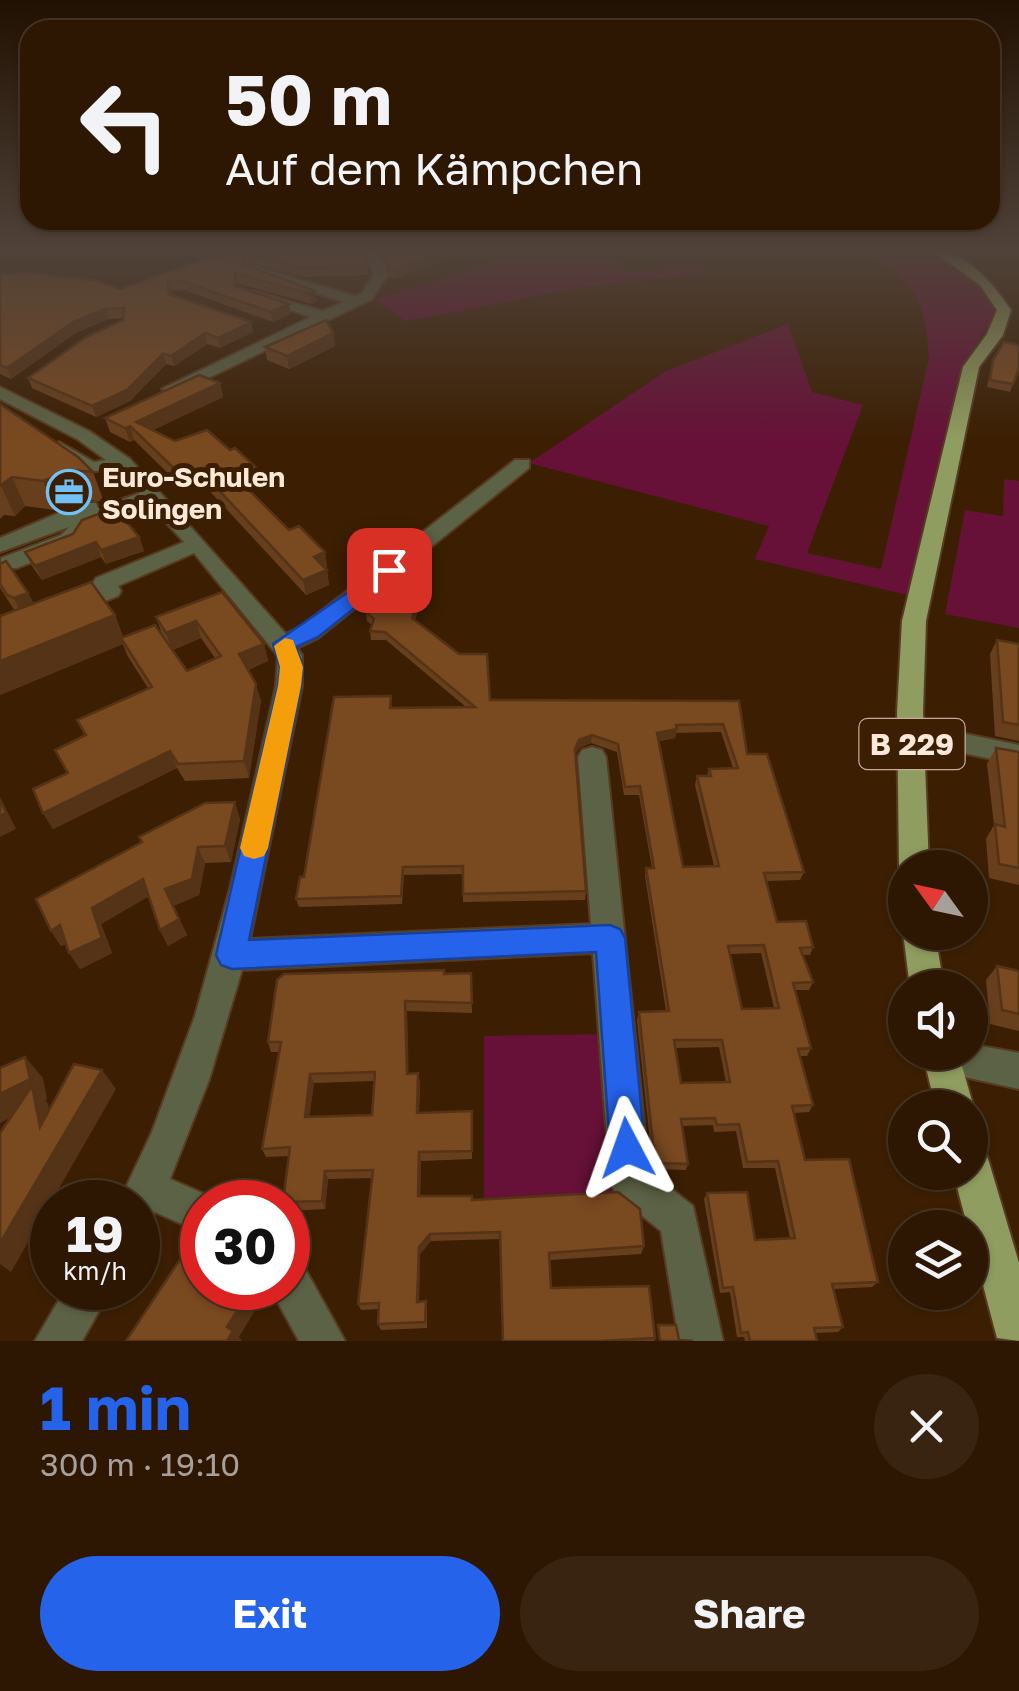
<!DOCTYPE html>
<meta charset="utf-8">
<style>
body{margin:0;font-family:"Golos Text",sans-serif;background:#392411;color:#f1f3f6;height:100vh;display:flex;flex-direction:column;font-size:38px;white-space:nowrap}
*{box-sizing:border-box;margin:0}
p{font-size:32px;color:#a79f99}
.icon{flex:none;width:55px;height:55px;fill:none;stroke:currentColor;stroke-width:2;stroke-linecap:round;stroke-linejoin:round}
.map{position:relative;height:1341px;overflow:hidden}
.drawer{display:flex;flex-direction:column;background:#2d1702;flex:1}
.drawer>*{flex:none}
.banner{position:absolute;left:20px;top:20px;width:980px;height:210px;border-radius:30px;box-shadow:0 2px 8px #0004,0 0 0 2px #483624;background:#2d1702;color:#f1f3f6;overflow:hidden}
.needle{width:65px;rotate:303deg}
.tools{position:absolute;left:888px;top:850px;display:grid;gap:20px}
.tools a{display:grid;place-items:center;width:100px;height:100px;border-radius:50%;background:#2d1702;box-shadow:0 2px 8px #0004,0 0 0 2px #483624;font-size:50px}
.speed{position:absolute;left:30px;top:1180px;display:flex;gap:20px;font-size:50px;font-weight:700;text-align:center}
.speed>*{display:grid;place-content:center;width:130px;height:130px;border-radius:50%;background:#2d1702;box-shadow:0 2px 8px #0004,0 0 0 2px #483624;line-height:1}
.speed small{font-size:25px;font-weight:400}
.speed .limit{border:15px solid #d22;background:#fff;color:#111}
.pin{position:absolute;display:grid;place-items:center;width:85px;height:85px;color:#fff;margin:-42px;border-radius:20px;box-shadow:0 5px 15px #0006}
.me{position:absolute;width:110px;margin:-55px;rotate:356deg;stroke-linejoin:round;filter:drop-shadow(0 0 8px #0008)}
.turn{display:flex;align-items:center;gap:35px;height:210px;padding:0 40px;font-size:45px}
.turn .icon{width:130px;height:130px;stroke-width:2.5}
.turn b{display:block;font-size:70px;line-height:85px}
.round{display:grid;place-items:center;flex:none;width:105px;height:105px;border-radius:52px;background:#392411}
.summary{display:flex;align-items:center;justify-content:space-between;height:170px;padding:0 40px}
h1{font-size:60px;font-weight:700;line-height:75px;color:#2563eb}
.primary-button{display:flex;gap:20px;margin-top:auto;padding:20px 40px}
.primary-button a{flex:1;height:115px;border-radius:60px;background:#2563eb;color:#fff;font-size:40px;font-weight:700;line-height:115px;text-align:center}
.primary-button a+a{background:#392411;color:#f1f3f6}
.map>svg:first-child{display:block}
</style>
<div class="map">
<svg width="1019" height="1341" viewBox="0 0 1019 1341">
<rect width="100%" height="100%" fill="#3c1f03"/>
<g fill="#671138">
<path d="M503 252H616L608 254 628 272 702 266 710 272 579 288 406 321 374 300 498 261Z"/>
<path d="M859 252C880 252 912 246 932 252 951 258 994 292 997 312L966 360 907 595 755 559 769 526 529 463 666 371 788 324 812 392 863 405 807 553 881 569 929 357C925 297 914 278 859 252Z"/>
<path d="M1004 479 1019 481V628L945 614 965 510 1003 516Z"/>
<path d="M609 1034 622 1200 484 1207V1036Z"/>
</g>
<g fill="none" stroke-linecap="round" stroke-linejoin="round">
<defs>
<g id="minor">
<path d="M365 252H379L388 274 372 299 177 393 162 389 311 317 252 297V291L323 311 343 302 246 270V264L355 296 362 293 374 274Z"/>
<path d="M0 387 89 431 130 459 286 634 302 626 515 460H529V468L318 638 297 648 302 655V686L250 939 591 924 578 757 582 750 592 747 602 750 606 757 649 1171 693 1206 723 1341H679L661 1231 616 1195 610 1181 593 953 242 970 209 1080 170 1179 216 1199 218 1202H202V1233L155 1212 152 1219 138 1225V1202H119L152 1132 195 1016 231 885 276 686 278 656 194 553 118 586 121 591 118 596 78 612H62L58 607 62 602 96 588 93 583 96 578 184 542 149 504 89 526 77 545 17 568H1V558L61 535 69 527 0 552V538L82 503H96L98 508 140 493 118 469 84 472 52 452 50 448 59 442 94 462 106 460 77 439 0 399Z"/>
<path d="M912 723 1019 745V765L903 740 899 733 903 726Z"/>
<path d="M970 1044 1019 1053V1089L928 1069 925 1052H970Z"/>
<path d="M288 1259 303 1265 345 1341H299L270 1288H288Z"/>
<path d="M66 1288H112L82 1341H35Z"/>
</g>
<g id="major">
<path d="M934 252C969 252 993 284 1011 310L1003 335 979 367 926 621 923 712 929 868H905V878L899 868 897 712 902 621 963 367 987 334 997 310 980 285Z"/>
<path d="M905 927V932H935L944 988H910L903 932Z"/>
<path d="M922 1052H958L974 1108 970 1117V1108H936Z"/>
<path d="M970 1143 984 1148 989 1162 1019 1263V1341L997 1338 953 1172H970Z"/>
</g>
</defs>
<use href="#minor" stroke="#573b21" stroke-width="4"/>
<use href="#major" stroke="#573b21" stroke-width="4"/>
<use href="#minor" fill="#5c6245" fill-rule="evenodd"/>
<use href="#major" fill="#909d60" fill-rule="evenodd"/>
</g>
<g fill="#683f1c" fill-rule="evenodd">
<path d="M226 252H364L369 275 303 277 244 261V264L315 291 317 301 312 304 236 283V286L289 304 291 314 273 322 184 290 170 291 171 294 251 322 253 332 220 348 207 344 174 366 166 364 130 401 96 417 32 388 28 378 123 320V318L109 319 77 332 11 379 0 374V273L120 289Z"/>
<path d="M381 252H463V253L396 279 391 277Z"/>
<path d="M333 333 335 346 289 369 267 360 265 347Z"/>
<path d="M993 360 1019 368 1010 392 987 387Z"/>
<path d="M220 383 223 397 153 430 265 486 250 491 289 530 325 552 327 567 325 568 327 570 329 585 306 595 203 484 185 490 134 440 130 442 110 432 105 418Z"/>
<path d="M0 404 93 472 104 502 82 499 55 510 25 506 15 516 4 515 0 519Z"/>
<path d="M139 537 144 551 106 564 101 557 42 580 32 566 25 552Z"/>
<path d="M0 564 28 593 34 604 115 615 123 637 162 634 156 617 222 592 264 644 268 661 248 670 261 701 249 778 185 781 177 768 53 829 43 813 68 773 85 736 77 720 148 688 127 655 123 644 0 695V616L15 611 0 588ZM201 638 215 658 187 671 173 650Z"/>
<path d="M429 569 430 578 416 592 420 604 415 620 490 700 739 701 747 754 804 872 800 880 766 881 777 922 813 947 810 955H803L813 982 809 990H795L811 1048 807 1056H800L813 1105 809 1112 794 1113 805 1160 878 1282 872 1287 833 1289 843 1327 838 1332 815 1333 817 1341H745L744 1337H737L730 1292 720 1293 704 1199 707 1193 755 1240 790 1238 775 1168H743L736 1131 714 1132 713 1125 682 1126 688 1164 686 1170 653 1169 637 1020 639 1012 666 1011 645 876 646 868H652L639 795H624L617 752 591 743 579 748 575 755 586 891 585 900 463 902V874L404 875 402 904 299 907 296 899 304 877 392 704 391 708 466 707 386 640H371L370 631 372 625 367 621 366 612 376 601 374 592ZM721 732 733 768 709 769 707 776H697L695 785 714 866 683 867 659 741 675 738 676 733ZM761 953 774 1008 742 1009 730 954ZM719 1047 726 1082 681 1083 675 1048Z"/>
<path d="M997 640 1019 644V741L995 736 990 654Z"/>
<path d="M996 748 1019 752V885L989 878 986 839 994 825 987 764Z"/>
<path d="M240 819 231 862 205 863 199 895 173 906 187 935 168 946 160 930 149 896 101 924 112 953 80 969 66 944 61 946 51 931Z"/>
<path d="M997 966 1019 971V1031L990 1024 986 980Z"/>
<path d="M471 973 472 1013 407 1011 408 1074 418 1073 420 1083 419 1113 472 1120V1159L421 1161 420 1196 472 1200 644 1246 641 1254 550 1260 551 1288 655 1338 654 1341H503L500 1239 431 1241 420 1254 419 1302 427 1308V1328L381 1330 378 1324 379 1309 361 1310 358 1304 372 1178 328 1179 325 1209 288 1211 289 1156 266 1157 262 1149 279 1052H271L268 1042 444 974ZM374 1081 372 1115 309 1117 314 1083Z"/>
</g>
<g fill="#553316">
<path d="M440 252 463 253 396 279 395 269Z"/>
<path d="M315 291 317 301 312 304 310 294Z"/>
<path d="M289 304 291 314 273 322 271 312Z"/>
<path d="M106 309 109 319 77 332 11 379 7 368 73 322Z"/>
<path d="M251 322 253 332 220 348 218 338Z"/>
<path d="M205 333 207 344 174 366 171 356Z"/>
<path d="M333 333 335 346 289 369 287 356Z"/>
<path d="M163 354 166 364 130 401 96 417 92 406Z"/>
<path d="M220 383 223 397 140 436 136 422Z"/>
<path d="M130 426 134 440 130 442 125 428Z"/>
<path d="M199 469 203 484 185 490 181 475Z"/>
<path d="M71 470 82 499 55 510 43 481Z"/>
<path d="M261 472 265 486 245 493 242 479Z"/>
<path d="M12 477 25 506 15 516 1 486Z"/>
<path d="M139 537 144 551 106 564 101 550Z"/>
<path d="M96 542 101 557 42 580 35 566Z"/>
<path d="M325 552 327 567 316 572 314 557Z"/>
<path d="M429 569 430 578 412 596 411 588Z"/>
<path d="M327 570 329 585 306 595 303 580Z"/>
<path d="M28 593 36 608 21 614 14 598Z"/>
<path d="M419 595 420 604 413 626 412 618Z"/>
<path d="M115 615 125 643 121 638 123 644 0 695V661Z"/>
<path d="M196 621 201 638 172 650 166 633Z"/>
<path d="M264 644 268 661 244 671 239 654Z"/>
<path d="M256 684 261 701 249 778 244 761Z"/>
<path d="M677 729 675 738 656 742 657 733Z"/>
<path d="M592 735 591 743 579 748 574 757 575 749 579 740Z"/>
<path d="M170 751 177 768 53 829 43 813Z"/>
<path d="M0 797 16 829 0 837Z"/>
<path d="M235 802 240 819 231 862 225 846Z"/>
<path d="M198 847 205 863 199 895 173 906 165 889Z"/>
<path d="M143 879 151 895 101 924 112 953 80 969 69 953 92 908Z"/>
<path d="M179 919 187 935 168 946 160 930Z"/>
<path d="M60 925 71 941 61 946 51 931Z"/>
<path d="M405 1001 407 1011 409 1083 407 1074Z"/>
<path d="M25 1057 43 1078 47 1099 45 1100 48 1104 56 1144 40 1127 35 1105 0 1123V1094Z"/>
<path d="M102 1070 116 1089 11 1272 0 1264V1243Z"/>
<path d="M418 1073 420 1083 418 1122 417 1113Z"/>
<path d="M310 1074 314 1083 308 1126 305 1117Z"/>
<path d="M419 1152 421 1161 420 1203 418 1196Z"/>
<path d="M325 1171 328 1179 325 1209 322 1201Z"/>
<path d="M430 1234 431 1241 420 1254 419 1308 417 1302 419 1247Z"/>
<path d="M244 1300 254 1312 239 1337 242 1341H227V1327Z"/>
</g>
<g fill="#794920" stroke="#553316" stroke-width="2.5" fill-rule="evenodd">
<path d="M226 252H242L243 264 315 291 310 294 234 273 235 286 289 304 271 312 182 281 168 282 169 294 251 322 218 338 205 333 171 356 163 354 127 390 92 406 28 378 86 337 123 320 124 308 106 309 73 322 7 368 0 365V273L14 275 19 272 95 280 120 289Z"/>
<path d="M243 252H364L368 266 301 267Z"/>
<path d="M383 252H440L395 269 390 267Z"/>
<path d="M326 320 333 333 287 356 265 347Z"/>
<path d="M1004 342 1019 345V368L1013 384 990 380 993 360Z"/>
<path d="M199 375 220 383 136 422 175 441 207 430 230 450 235 448 261 472 242 479 250 491 289 530 299 526 325 552 314 557 327 570 303 580 199 469 181 475 130 426 125 428 105 418Z"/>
<path d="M0 404 78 457 93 472 71 470 43 481 12 477 0 486Z"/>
<path d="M115 508 139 537 101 550 96 542 35 566 25 552 73 534 82 520Z"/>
<path d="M6 561 28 593 14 598 7 595 0 584V564Z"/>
<path d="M410 563 429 569 411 588 419 595 412 618 459 654H487L490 700 739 701 747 754H767L804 872 764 873 777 922 806 921 813 947 800 948 813 982 793 983 811 1048 798 1049 813 1105 792 1106 805 1160 849 1159 878 1282 832 1284 843 1327 814 1328 817 1341H750L748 1332 741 1333 733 1287 723 1288 707 1193 747 1192 755 1240 795 1238 778 1161 747 1162 739 1124 717 1125 715 1118 681 1119 688 1164 655 1163 639 1012 669 1011 646 868H654L640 786 625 787 618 744 592 735 579 740 575 749 586 891 463 894V866L403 867 401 896 296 899 300 877H304L334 697 391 696 390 708 475 707 385 632 370 631 374 619 366 612 380 597 374 592 391 584ZM723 724 738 768 709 769 711 776H697L719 866 683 867 657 733 677 729 676 725ZM764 945 779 1008 742 1009 728 946ZM674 1040H722L730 1082 681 1083Z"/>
<path d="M91 582 115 615 0 661V616Z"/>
<path d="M222 592 264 644 239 654 256 684 244 761 178 764 170 751 43 813 33 789 68 773 55 750 86 735 77 720 152 687 121 638 155 625 187 671 221 656 196 621 166 633 156 617Z"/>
<path d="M997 640 1019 644V725L1003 722Z"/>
<path d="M996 748 1019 752V868L999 864 995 824 1005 827Z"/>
<path d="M0 800 6 813 0 816Z"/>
<path d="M235 802 225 846 198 847 192 879 165 889 179 919 160 930 143 879 92 908 102 938 69 953 60 925 51 931 36 899 142 842 139 837 205 803Z"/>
<path d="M997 966 1019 971V1014L1002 1010Z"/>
<path d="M444 970V974L471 973 472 1003 405 1001 407 1074 418 1073 417 1113 472 1111V1151L419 1152 418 1196H472V1200L618 1192 640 1209 644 1246 549 1253 551 1288 649 1286 655 1338 601 1341H503L500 1232 430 1234 419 1247 417 1302 426 1301 425 1322 378 1324 379 1303 358 1304 373 1170 325 1171 322 1201 283 1202 290 1147 262 1149 281 1042H268L277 980 284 974ZM375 1072 372 1115 305 1117 310 1074Z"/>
<path d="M25 1057 30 1079 0 1094V1068Z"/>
<path d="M74 1064 102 1070 0 1243V1133L32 1086 40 1127Z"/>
<path d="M181 1258 202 1272V1288H225L244 1300 227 1327 233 1331 227 1341H126Z"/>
<path d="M658 1325H676L679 1340 693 1341H660Z"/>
</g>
<linearGradient id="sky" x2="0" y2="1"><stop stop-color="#211102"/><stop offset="0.57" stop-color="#504239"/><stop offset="1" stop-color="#504239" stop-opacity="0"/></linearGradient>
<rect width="1019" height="440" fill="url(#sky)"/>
<path fill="#2563eb" stroke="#184099" stroke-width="2.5" d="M389 564 399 570 396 575 318 637 296 647 303 667 301 686 249 940 610 925 620 929 625 938 645 1148 640 1160 627 1165 615 1160 610 1148 596 952 232 969 221 965 216 955 278 686 280 667 273 644Z"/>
<path fill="#f59e0b" d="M285 638 293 640 303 667 301 686 268 848 264 856 254 859 244 856 240 848 278 686 280 667 274 646Z"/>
<defs>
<symbol id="office-ring" viewBox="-11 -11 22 22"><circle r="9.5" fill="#3c1f03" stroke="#71c1f5" stroke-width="1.5"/><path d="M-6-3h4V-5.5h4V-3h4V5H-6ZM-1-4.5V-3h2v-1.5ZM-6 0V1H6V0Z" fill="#71c1f5"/></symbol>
</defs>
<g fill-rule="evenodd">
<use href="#office-ring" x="44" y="467" width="50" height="50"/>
</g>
<g text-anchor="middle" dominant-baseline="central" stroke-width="10" stroke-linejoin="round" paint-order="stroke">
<g font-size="28" font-weight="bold" fill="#fde9da" stroke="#3c1f03" text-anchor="start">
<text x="102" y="476">Euro-Schulen<tspan x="102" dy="32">Solingen</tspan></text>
</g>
<rect fill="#3c1f03" stroke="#c3ac9a" stroke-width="2.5" x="859.5" y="719" width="105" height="50" rx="8"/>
<g font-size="30" font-weight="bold" fill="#fde9da">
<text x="912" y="744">B 229</text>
</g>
</g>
</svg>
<div class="tools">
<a><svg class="needle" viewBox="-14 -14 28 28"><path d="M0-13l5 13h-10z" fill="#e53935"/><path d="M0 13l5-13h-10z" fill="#a79f99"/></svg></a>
<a><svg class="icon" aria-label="sound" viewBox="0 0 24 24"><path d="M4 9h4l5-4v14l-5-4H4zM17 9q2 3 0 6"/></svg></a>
<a><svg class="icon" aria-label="search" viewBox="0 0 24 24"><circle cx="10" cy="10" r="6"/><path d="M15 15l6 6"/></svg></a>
<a><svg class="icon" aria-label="layers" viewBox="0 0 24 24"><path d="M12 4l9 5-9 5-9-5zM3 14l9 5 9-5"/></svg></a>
</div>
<div class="speed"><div>19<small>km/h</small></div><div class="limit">30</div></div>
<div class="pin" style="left:389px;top:570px;background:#d93025"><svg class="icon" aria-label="arrive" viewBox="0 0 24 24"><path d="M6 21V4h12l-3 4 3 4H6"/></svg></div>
<svg class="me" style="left:627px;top:1148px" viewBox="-20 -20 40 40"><path d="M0-17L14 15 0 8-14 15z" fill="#2563eb" stroke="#fff" stroke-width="4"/></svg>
<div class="banner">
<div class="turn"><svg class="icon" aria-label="left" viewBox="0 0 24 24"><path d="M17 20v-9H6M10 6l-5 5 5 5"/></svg><div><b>50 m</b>Auf dem Kämpchen</div></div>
</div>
</div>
<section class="drawer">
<div class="summary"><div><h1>1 min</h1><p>300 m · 19:10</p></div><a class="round"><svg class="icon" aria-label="close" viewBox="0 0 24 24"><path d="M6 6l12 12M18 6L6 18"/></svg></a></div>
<div class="primary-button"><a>Exit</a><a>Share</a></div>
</section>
